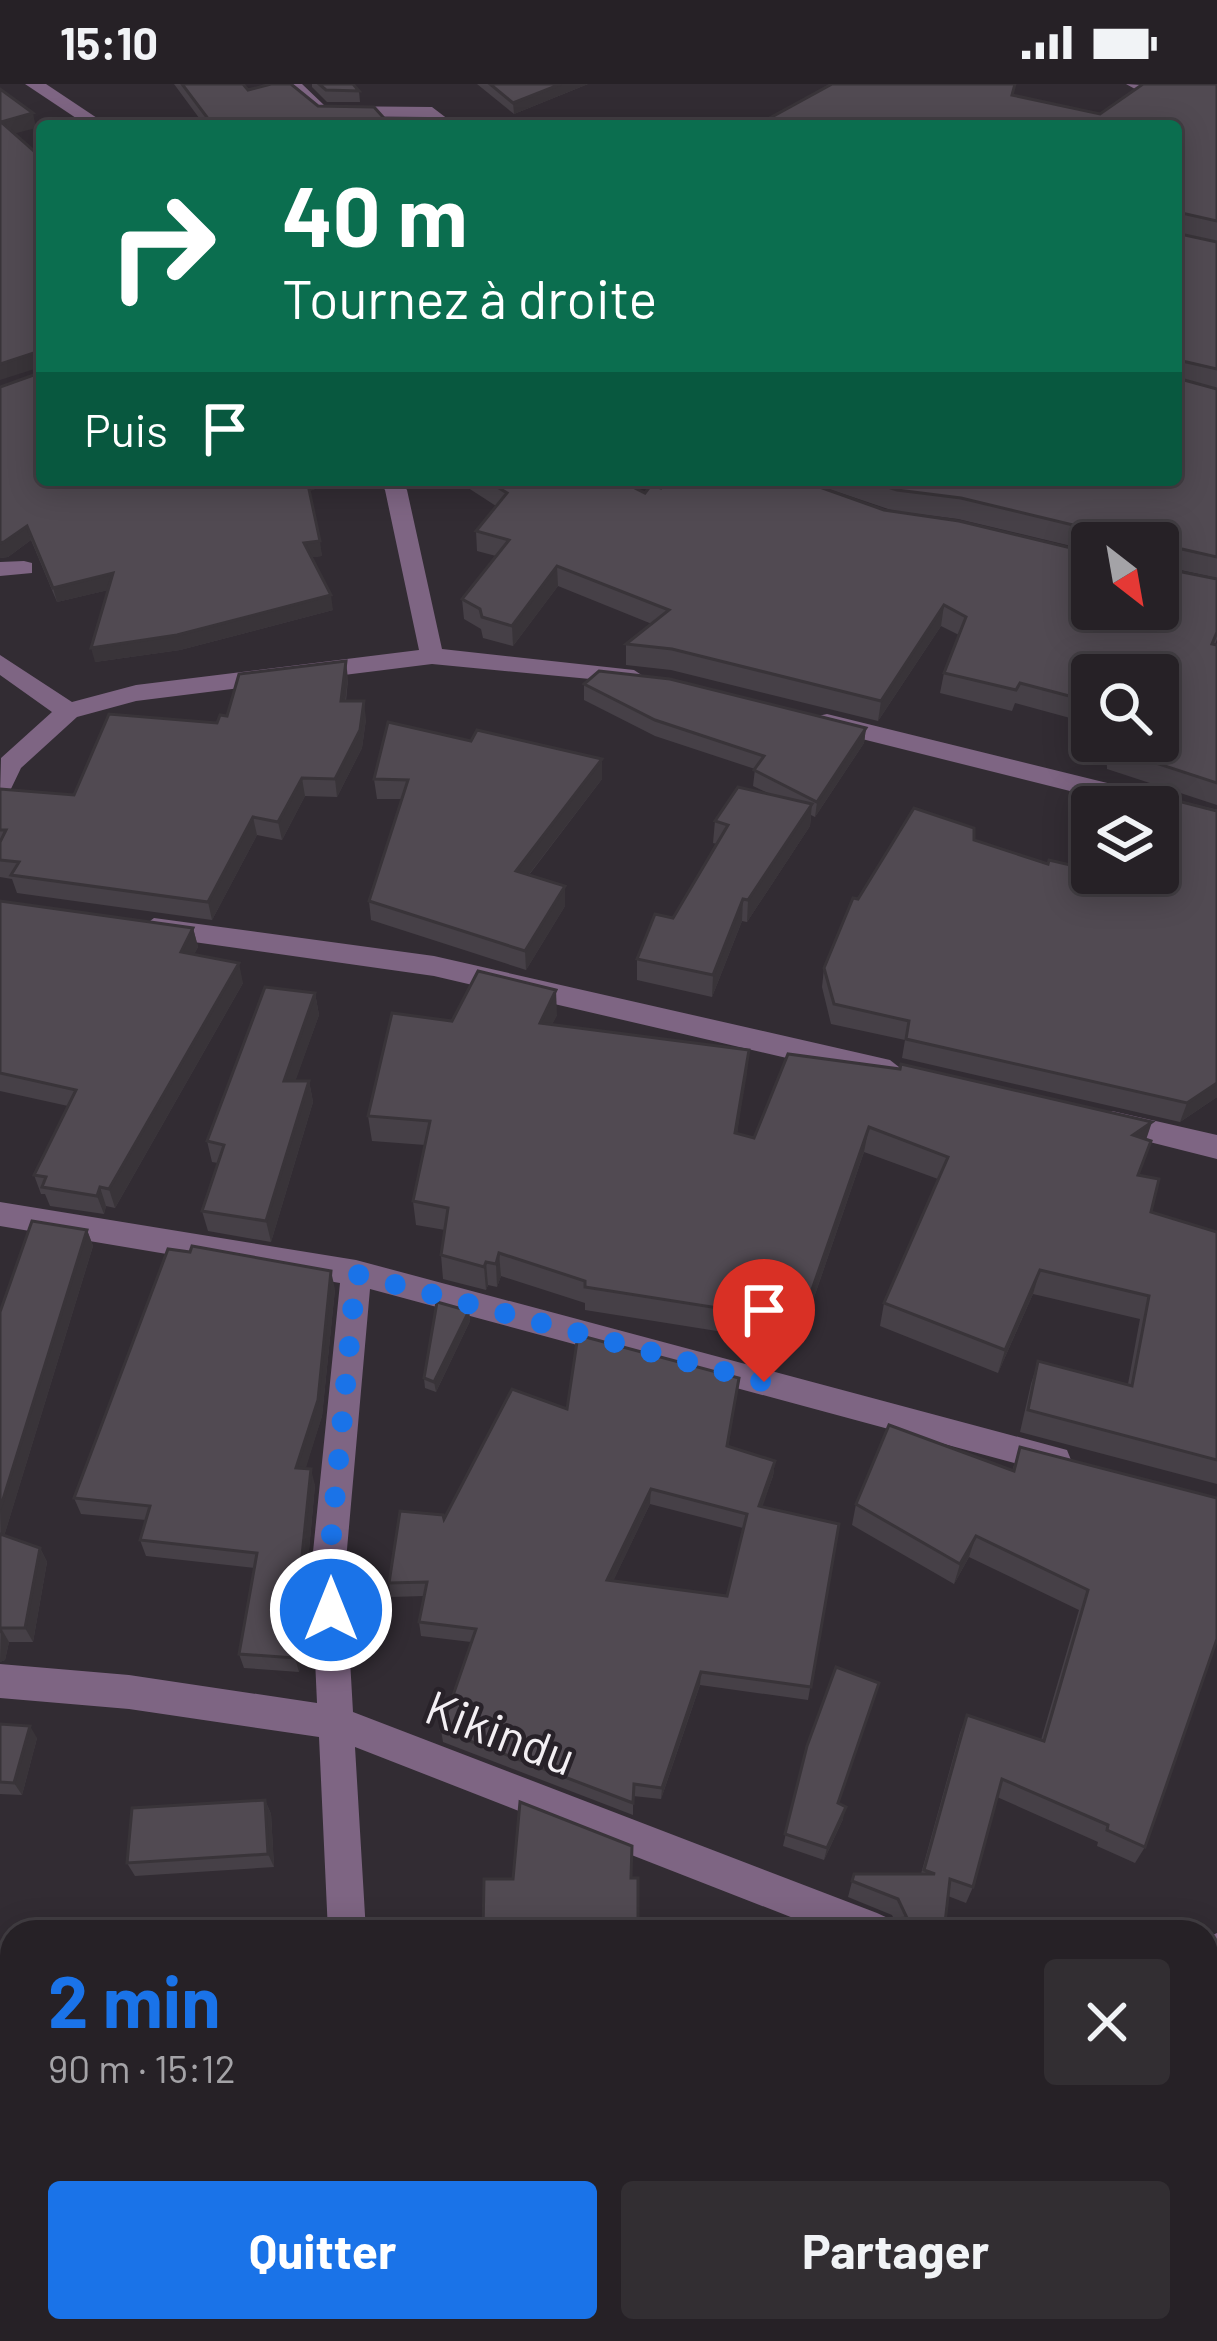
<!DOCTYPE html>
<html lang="fr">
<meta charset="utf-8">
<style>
body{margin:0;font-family:Barlow,sans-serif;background:#322e32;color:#f1f3f6;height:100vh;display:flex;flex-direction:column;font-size:45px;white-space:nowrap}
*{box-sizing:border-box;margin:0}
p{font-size:39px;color:#a4a3a7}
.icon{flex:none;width:66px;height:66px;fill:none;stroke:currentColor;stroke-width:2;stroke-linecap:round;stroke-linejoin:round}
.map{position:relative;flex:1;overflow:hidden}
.details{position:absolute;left:0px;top:1836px;width:1218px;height:423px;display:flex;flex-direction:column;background:#262126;border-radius:36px 36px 0 0;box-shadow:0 6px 30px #0003,0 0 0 3px #423e43}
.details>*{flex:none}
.banner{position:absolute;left:36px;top:36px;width:1146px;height:366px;border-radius:12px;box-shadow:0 6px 30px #0003,0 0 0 3px #423e43;background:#0b6e4f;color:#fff;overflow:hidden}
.needle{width:78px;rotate:149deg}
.tools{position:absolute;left:1071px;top:438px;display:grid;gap:24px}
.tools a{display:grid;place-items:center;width:108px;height:108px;border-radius:12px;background:#262126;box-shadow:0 6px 30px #0003,0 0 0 3px #423e43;font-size:60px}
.pin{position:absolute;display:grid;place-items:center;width:102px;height:102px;color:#fff;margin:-123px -51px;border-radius:50% 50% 50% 0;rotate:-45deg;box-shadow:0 0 12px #0007}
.pin .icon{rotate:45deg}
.me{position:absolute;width:132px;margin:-66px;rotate:0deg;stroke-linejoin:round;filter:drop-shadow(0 0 9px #0008)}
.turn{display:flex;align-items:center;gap:42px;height:252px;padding:0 48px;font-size:54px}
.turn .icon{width:156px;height:156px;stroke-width:2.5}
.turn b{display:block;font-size:84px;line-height:102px}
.then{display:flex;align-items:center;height:114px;padding:0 48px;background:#0003;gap:24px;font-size:45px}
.round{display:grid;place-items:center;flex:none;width:126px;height:126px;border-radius:12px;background:#322e32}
.head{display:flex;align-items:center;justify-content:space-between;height:204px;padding:0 48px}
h1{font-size:72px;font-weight:700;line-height:90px;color:#1a73e8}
.cta{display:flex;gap:24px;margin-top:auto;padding:24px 48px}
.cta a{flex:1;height:138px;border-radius:12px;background:#1a73e8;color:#fff;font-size:48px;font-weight:700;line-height:138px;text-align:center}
.cta a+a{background:#322e32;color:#f1f3f6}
.status{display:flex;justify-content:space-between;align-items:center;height:84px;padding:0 60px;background:#262126;direction:ltr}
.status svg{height:33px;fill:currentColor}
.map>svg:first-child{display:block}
</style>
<div class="status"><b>15:10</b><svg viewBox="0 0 49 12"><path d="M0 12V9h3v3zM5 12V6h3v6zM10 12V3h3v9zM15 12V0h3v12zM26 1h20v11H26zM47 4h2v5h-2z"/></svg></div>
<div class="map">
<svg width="1217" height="2257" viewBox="0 0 1217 2257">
<rect width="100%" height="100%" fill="#322c33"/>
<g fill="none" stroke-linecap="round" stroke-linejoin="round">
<g fill="#7e6583" fill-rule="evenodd">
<path d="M25 0H46L109 42H88Z"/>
<path d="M283 0H302L325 22 432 23 457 42H437L427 33 320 32Z"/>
<path d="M1126 0 1217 6V16L1135 5Z"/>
<path d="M378 396H400L407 406 442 565 634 586 646 594 643 600 432 580 136 617 77 633 21 684 9 709 0 712 1 674 52 628 0 591V571L72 618 136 601 419 566 385 406Z"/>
<path d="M24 477 32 479V489L0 492V478Z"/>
<path d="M827 630 1217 726V744L1158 729V723H1134L818 644 815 638 818 632Z"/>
<path d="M154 834 434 872 890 976 904 987 890 998 434 892 144 851 141 844Z"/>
<path d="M1112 1027 1217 1051V1075L1102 1046 1097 1038 1102 1030Z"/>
<path d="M0 1118 356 1176 1067 1366 1071 1376 1067 1386 1055 1390 370 1205 345 1488 353 1628 877 1829 890 1835 896 1848H829L355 1663 366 1848H328L319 1653 129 1625 0 1614V1580L129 1591 317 1619 311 1488 340 1199 0 1142Z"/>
<path d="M1217 1849V1920L1206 1924V1854Z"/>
<path d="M1206 1954 1217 1958V1998L1206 1994Z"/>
<path d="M12 1989V2029L0 2031V1991Z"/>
<path d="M380 2247H422L425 2257H383Z"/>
<path d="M1089 2247H1131L1128 2257H1086Z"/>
</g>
</g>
<g fill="#464047" fill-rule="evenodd">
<path d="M174 0H243L248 6 318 22 391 42H205Z"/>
<path d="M312 0H353L359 7 360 18H327L312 3Z"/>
<path d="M477 0H588L514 30Z"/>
<path d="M1217 0V494L1162 482V484L1217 495V555L1215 561H1217V721L1107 685 1106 657H1158L1092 591V640L1015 619 1012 627 940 609 944 589 959 551 941 542 878 637 671 586 626 581V560L652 540 558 502 513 562 483 554 481 545 464 535 462 515 496 472 477 467 476 447 496 422 456 396H619L645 409 1092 525 1158 459H1092V467L958 435 894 427 802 396H1176L755 42 1013 11 1100 30Z"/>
<path d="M0 303 320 403 309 407 322 472 311 473 333 526 180 566 95 578 108 506 57 518 31 456 8 473 0 474Z"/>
<path d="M348 595 346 617 366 635 362 664 337 713 305 712 282 756 257 751 212 836 17 809 12 795 0 793V705L74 711 227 632Z"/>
<path d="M584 600 866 644 864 659 815 733 811 731 810 742 747 838 742 837 712 913 637 896V875L673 834 717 760 713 759 715 737 770 710 753 702 755 685 655 652 584 616Z"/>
<path d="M374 695H602L529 791 565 822 526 886 371 836 369 817 402 715H377Z"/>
<path d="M1217 727V1013L1180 1038 902 974 905 956 831 940 822 903 824 884 858 815 974 756 1048 780 1125 794 1162 774Z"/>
<path d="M0 817 193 844 198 863 194 870 243 899 115 1124 106 1122 104 1130 50 1122 45 1110H41L34 1091 68 1022 0 1007Z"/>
<path d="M315 909 319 931 295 997H309L313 1018 271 1158 208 1147 202 1127 218 1079 212 1078 207 1057Z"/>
<path d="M557 931 552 940 749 966 737 1049 754 1054 788 970 1146 1055 1139 1091 1151 1128 1217 1148V1400L1020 1348 1031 1300 1038 1277 1128 1300 1140 1235 1033 1210 998 1289 880 1242 884 1219 938 1095 864 1068 798 1260 585 1226V1219L501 1192 497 1203 488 1201 486 1206 443 1195 441 1171 445 1146 416 1141 413 1117 425 1061 372 1057 368 1032 452 937Z"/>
<path d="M87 1146 93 1162 4 1452 40 1464 47 1478 33 1558H9L5 1576 0 1578V1228Z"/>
<path d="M335 1205 322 1332 305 1385 315 1401 307 1488 308 1531 299 1588 244 1584 239 1570 255 1484 146 1472 140 1456 146 1436 81 1430 74 1414Z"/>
<path d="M469 1227 470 1237 436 1308 425 1304 424 1294Z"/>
<path d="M737 1309 728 1363 775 1377 773 1392 762 1422 839 1440 808 1616 700 1601 661 1715 633 1712V1731L443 1658 441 1646 471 1558 421 1552 419 1538 424 1512 391 1513 389 1499 444 1435 567 1325ZM650 1420 743 1444 727 1512 613 1497Z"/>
<path d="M1020 1363 1217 1414 1145 1763 1135 1779 1097 1762 1098 1758 997 1713 973 1803 966 1819 948 1812 944 1848H866L870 1837 894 1835 892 1831 848 1813 854 1790H921L960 1649 967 1631 1041 1656 1079 1526 969 1473 954 1500 852 1441 856 1420 1012 1387Z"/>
<path d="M0 1640 37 1654 22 1711 0 1710Z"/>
<path d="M807 1662 839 1719 843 1735 824 1776 783 1762Z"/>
<path d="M265 1716 271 1730 274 1783 135 1792 127 1779Z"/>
</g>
<g fill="#393439">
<path d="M561 0H588L514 30 513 19Z"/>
<path d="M33 29 36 44 5 52 1 38Z"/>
<path d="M37 268 41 283 0 296V280Z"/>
<path d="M306 396H319L320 403 308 408Z"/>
<path d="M27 442 31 456 8 473 0 474V459Z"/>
<path d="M320 457 322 472 306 474 304 459Z"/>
<path d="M557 482 558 502 513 562 512 542Z"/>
<path d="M113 489 117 504 57 518 53 504Z"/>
<path d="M331 511 333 526 180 566 95 578 91 564Z"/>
<path d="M944 521 941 542 878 637 881 617Z"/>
<path d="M346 577 348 595 343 635 341 617Z"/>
<path d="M364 617 366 635 362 664 337 713 335 695Z"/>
<path d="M866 644 864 659 815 733 817 718Z"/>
<path d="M602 675V695L517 806 516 787Z"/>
<path d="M302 694 305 712 282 756 278 738Z"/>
<path d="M812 720 810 742 747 838 748 816Z"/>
<path d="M253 733 257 751 212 836 208 818Z"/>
<path d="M565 802V822L526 886 525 867Z"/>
<path d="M743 815 742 837 712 913 713 891Z"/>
<path d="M193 844 198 863 186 887 181 868Z"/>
<path d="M239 879 243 899 115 1124 109 1105Z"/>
<path d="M556 906 557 931 541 964 540 939Z"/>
<path d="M315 909 319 931 288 1018 284 997Z"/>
<path d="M749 966 747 990 733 1073 735 1049Z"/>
<path d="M309 997 313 1018 271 1158 266 1137Z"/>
<path d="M1217 999V1013L1180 1038 1187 1019Z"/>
<path d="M1152 1038 1144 1062 1133 1051Z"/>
<path d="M869 1043 864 1068 798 1260 801 1237Z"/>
<path d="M100 1103 106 1122 104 1130 97 1112Z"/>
<path d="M87 1146 93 1162 1 1462 0 1425Z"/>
<path d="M499 1169 501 1192 497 1203 496 1180Z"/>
<path d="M486 1178 488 1201 486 1206 484 1183Z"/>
<path d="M1040 1186 1033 1210 998 1289 1005 1266Z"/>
<path d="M331 1187 335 1205 322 1332 301 1400 296 1384Z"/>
<path d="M469 1227 470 1237 436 1308 434 1298Z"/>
<path d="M775 1377 773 1392 758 1436 759 1422Z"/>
<path d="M311 1385 315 1401 307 1488 308 1531 299 1588 295 1574Z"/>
<path d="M651 1405 650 1420 607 1510V1496Z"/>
<path d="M976 1452 969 1473 954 1500 960 1480Z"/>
<path d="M40 1464 47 1478 33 1558 25 1544Z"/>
<path d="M1 1544 9 1558 5 1576 0 1578Z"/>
<path d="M701 1588 700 1601 661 1715 662 1704Z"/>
<path d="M30 1642 37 1654 22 1711 14 1699Z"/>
<path d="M265 1716 271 1730 274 1783 268 1770Z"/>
<path d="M846 1723 843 1735 824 1776 827 1764Z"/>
<path d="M12 2247H23V2257H13Z"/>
<path d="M321 2247H326L327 2255 312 2257 310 2251Z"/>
</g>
<g fill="#514a52" stroke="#393439" stroke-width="3" fill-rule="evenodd">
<path d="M182 0H243L248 6 271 0H291L318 22 374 23 391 42H217L209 36Z"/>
<path d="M319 0H353L359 7 326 6Z"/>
<path d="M490 0H561L513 19Z"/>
<path d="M832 0H1015L1012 11 1100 30 1143 0H1217V137L1182 129 1176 133 1180 150 1217 158V285L1182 277 1177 282V294L1217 305V473L1164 461 1159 466 1162 484 1217 495V548L1212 560 1217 561V699L1113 665 1112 657H1158V591H1092V618L1020 599 1016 606 944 589 966 533 944 521 881 617 672 565 626 560 669 526 557 482 512 542 482 533 480 525 462 515 509 456 476 447 507 409 486 396H619L645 409 651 401 661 404 668 396H800L884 426 959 437 1092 469V525H1158V459H1100L1098 447 961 414 897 406 866 396H1176V42H755Z"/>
<path d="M0 5 33 29 1 38 42 74V272L37 268 0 280Z"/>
<path d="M42 288V396H307L320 457 304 459 331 511 177 551 91 564 113 489 53 504 27 442 4 458 0 459V303Z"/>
<path d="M346 577 341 617H364L360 646 335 695 302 694 278 738 253 733 208 818 11 791 19 778 0 776V758L6 746H0V705L74 711 109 630 217 639 220 631 227 632 239 590Z"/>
<path d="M599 587 670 595 866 644 817 718 754 686 764 672 655 636 584 600Z"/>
<path d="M388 638 471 657 477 646 602 675 516 787 565 802 525 867 369 817 408 696 374 695Z"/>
<path d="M738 703 812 720 748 816 743 815 713 891 637 875 655 830 673 834 728 741 715 737Z"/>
<path d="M1178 717 1217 727V999L1187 1019 906 955 909 937 834 920 824 884 853 814 858 815 914 724 974 744V756L1048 780 1049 776 1092 786V789H1104L1125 794 1127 789H1158V774L1163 775Z"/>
<path d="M0 817 193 844 181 868 239 879 109 1105 100 1103 97 1112 42 1103 46 1093 34 1091 76 1006 0 989Z"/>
<path d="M478 887 556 906 540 939 749 966 735 1049 754 1054 788 970 900 985 901 980 1152 1038 1133 1051 1151 1057 1138 1091 1159 1095 1151 1128 1217 1148V1376L1028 1326 1038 1277 1132 1302 1149 1212 1040 1186 1005 1266 884 1219 948 1073 869 1043 801 1237 585 1203V1197L499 1169 496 1180 486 1178 484 1183 441 1171 448 1124 413 1117 430 1037 368 1032 392 929 452 937Z"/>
<path d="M265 903 315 909 284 997H309L266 1137 202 1127 224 1061 207 1057Z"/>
<path d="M32 1137 87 1146 0 1425V1228Z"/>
<path d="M192 1162 331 1187 318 1316 296 1384 311 1385 302 1472 304 1516 295 1574 239 1570 257 1469 140 1456 150 1422 74 1414 168 1165 190 1168Z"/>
<path d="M437 1218 469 1227 434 1298 424 1294Z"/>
<path d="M578 1251 739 1294 727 1362 775 1377 759 1422 839 1440 811 1603 701 1588 662 1704 634 1700 633 1719 441 1646 476 1545 419 1538 427 1498 389 1499 400 1427 443 1431 444 1435 512 1305 567 1325ZM651 1405 747 1430 727 1512 607 1496Z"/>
<path d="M889 1341 1014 1387 1020 1363 1217 1414V1555L1145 1763 1107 1746 1108 1741 1002 1695 973 1803 950 1795 944 1848H868L870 1837 907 1834 898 1815 852 1797 854 1790H935L924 1786 967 1631 1044 1657 1088 1506 976 1452 960 1480 856 1420Z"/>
<path d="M0 1450 40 1464 25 1544H1L0 1549Z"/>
<path d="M836 1583 879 1599 838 1719 846 1723 827 1764 785 1750 807 1662Z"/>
<path d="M0 1640 30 1642 14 1699 0 1698Z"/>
<path d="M265 1716 268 1770 127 1779 132 1724Z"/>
<path d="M520 1718 632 1762 631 1794H638V1848L483 1847 484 1795H513Z"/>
<path d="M12 2225 13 2257H0V2228Z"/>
<path d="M54 2247H321V2248L310 2251 312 2257H56Z"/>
<path d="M424 2247H481L484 2257H427Z"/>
<path d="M865 2247H905L927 2257H862Z"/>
<path d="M977 2247H1054L1052 2257H975Z"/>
</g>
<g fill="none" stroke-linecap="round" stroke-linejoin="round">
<path stroke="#1a73e8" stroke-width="21" stroke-dasharray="0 37.8" d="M331 1526 328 1488 356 1190 764 1298"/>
</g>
<g text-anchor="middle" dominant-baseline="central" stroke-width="9" stroke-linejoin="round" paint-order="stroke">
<g font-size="48" fill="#f3eff3" stroke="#282229">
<text transform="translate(501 1647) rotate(21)">Kikindu</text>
</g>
</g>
</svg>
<div class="tools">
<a><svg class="needle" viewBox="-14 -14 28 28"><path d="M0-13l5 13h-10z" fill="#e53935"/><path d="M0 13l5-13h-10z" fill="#a4a3a7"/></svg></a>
<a><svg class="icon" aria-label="search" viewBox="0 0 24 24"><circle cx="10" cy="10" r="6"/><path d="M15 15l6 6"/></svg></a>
<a><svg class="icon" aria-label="layers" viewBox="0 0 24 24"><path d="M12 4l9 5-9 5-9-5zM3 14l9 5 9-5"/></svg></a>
</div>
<div class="pin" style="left:764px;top:1298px;background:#d93025"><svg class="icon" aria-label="arrive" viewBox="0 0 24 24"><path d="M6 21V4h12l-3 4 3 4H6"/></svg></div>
<svg class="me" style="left:331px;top:1526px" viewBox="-20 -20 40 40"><circle r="17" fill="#1a73e8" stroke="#fff" stroke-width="3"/><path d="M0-11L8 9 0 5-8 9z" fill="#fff"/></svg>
<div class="banner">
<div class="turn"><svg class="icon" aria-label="right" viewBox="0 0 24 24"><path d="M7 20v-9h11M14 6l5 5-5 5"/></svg><div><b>40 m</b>Tournez à droite</div></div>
<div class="then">Puis<svg class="icon" aria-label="arrive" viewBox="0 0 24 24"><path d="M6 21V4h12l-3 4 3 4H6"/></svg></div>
</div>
<section class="details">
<div class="head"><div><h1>2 min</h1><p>90 m · 15:12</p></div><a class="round"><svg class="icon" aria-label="close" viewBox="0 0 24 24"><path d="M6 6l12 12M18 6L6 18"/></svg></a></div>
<div class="cta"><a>Quitter</a><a>Partager</a></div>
</section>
</div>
